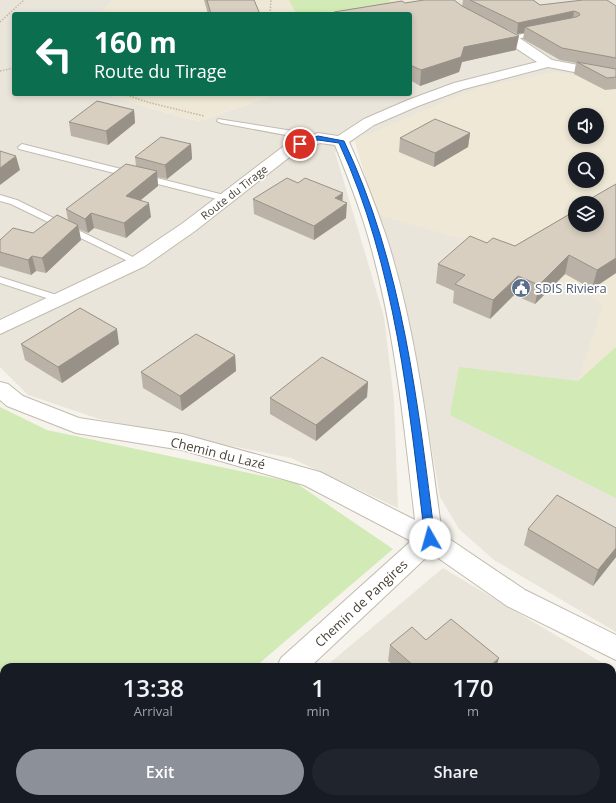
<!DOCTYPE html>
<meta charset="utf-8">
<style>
body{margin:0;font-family:"Open Sans",sans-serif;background:#20242c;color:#f1f3f6;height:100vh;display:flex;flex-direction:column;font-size:15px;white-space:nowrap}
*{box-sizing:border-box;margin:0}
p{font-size:13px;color:#9ea1a6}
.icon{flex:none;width:22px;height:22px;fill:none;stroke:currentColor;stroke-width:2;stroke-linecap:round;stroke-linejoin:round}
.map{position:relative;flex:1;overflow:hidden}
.sheet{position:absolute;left:0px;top:663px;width:616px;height:140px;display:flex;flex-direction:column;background:#171b24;border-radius:12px 12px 0 0;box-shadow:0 2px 6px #0003}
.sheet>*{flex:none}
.hud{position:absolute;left:12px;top:12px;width:400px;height:84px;border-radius:4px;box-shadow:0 2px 6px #0003;background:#0b6e4f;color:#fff;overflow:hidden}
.fabs{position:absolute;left:568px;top:108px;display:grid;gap:8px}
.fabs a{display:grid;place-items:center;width:36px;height:36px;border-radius:50%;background:#171b24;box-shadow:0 2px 6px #0003;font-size:20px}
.pin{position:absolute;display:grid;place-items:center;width:34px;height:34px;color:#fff;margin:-17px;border:2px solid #fff;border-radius:50%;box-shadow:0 1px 4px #0007}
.me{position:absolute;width:44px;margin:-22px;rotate:353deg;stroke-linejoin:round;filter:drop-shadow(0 0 3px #0008)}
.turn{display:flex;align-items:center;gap:14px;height:84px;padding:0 16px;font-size:18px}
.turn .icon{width:52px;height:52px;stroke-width:2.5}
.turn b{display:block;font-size:28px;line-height:34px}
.eta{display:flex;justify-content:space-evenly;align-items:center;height:68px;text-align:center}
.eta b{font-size:24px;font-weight:600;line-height:28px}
.button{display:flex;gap:8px;margin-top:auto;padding:8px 16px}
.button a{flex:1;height:46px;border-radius:24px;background:#8c9099;color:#fff;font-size:16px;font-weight:600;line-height:46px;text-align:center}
.button a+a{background:#20242c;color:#f1f3f6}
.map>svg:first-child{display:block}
</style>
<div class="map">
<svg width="616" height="803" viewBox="0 0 616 803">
<rect width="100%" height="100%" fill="#f6f3ec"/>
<g fill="#eae5da" fill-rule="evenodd">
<path d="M0 0H113L101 14H14V94H105L184 118 200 121 277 94H410V14L444 0H616V632L494 560 459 529 440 497 415 350 355 141 335 152 384 317 394 400 398 508 291 458 99 419 28 395 0 367ZM575 115H597V137H575ZM575 159H597V181H575ZM575 203H597V225H575Z"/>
<path d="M443 568 609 667H325Z"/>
<path d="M612 669 616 671V803H180L184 799H612Z"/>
</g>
<g fill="#efe8d6" fill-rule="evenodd">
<path d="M113 0H443L343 14H101Z"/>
<path d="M555 72 616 82V399L578 381 603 304 513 254 376 214 355 140 477 88ZM575 115H597V137H575ZM575 159H597V181H575ZM575 203H597V225H575Z"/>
<path d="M105 94H277L200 121 184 118Z"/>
</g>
<g fill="#d2eab5">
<path d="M289 0H389L391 4 414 2 416 6 296 14Z"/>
<path d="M616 347V498L450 415 459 367 578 381Z"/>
<path d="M0 407 47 430 296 483 393 549 255 667H4V799H102L97 803H0Z"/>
</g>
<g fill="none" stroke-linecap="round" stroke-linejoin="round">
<defs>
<g id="service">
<path d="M539 30H542V34L510 40 506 38Z"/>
<path d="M218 119 318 135 322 138 318 141 221 123 217 121Z"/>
<path d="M22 144 228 196 230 198 225 201 19 149 18 147Z"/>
<path d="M0 195 17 200 143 262 138 265 134 264 11 204 0 201Z"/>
<path d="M0 277 66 298 67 300 62 303 0 283Z"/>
</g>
<g id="minor">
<path d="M438 0H452L469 13 515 35 552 60 616 72V80L548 67 464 89 418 106 374 125 349 142C363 173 375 204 386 236 417 332 428 434 442 534L525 590 616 635V660L507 606 431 553 310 667H277L281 658 411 541 304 485 182 450 76 433 7 406 0 400V382L8 384 23 396 79 418 182 434 320 472 415 520C404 425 395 328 368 236 359 205 347 175 335 145L320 143 296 152 195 231 145 266 0 334V320L131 258 183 223 284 146 318 133 338 136 364 119 408 100 454 83 537 62 505 41 461 19Z"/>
<path d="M130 799H164L162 803H128Z"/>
</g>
</defs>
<use href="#service" stroke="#c2bbae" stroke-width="2"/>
<use href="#minor" stroke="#c2bbae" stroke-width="2"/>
<g stroke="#c4b79f" stroke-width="1.5" stroke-dasharray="1.5 1.5" stroke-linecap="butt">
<path d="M270 14 271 0"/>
<path d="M0 22 24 0"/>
<path d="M0 71 14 68"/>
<path d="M124 94 147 102 204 116"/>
</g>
<use href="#service" fill="#fff" fill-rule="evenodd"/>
<use href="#minor" fill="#fff" fill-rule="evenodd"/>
</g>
<g fill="#bab2a6">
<path d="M204 0H254L260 14H208Z"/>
<path d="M463 0H533L540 5 616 6V89L605 90 574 74 576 63 560 60 523 39 524 33 517 34 507 29 516 50 462 62 459 72 420 86 410 80V14H334V12L405 3 462 6 464 7 462 6Z"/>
<path d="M134 110 135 123 108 145 71 136 69 122Z"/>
<path d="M470 133 468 147 434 167 399 152 400 138Z"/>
<path d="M191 144 192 159 167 179 157 177 158 186 141 200 151 217 126 238 94 228 88 233 79 229 81 240 46 273 36 271 31 275 0 266V240L33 233 68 220 66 209 136 166 135 157Z"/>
<path d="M253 199 342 201 346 218 314 240 254 214Z"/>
<path d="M574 208H575V225L616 273 592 289 565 274 535 304 514 295 490 319 453 303 454 291 436 283 438 264 487 243 515 246 573 212Z"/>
<path d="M21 344H119L62 383 25 360Z"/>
<path d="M235 355 236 371 182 411 143 388 141 372Z"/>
<path d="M368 382 367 397 316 441 270 414V398Z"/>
<path d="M616 528V557L593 586 524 545 528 529Z"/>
<path d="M426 640 496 667H396L388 661 390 645Z"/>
</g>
<g fill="#979187">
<path d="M574 11 572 23 525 27 524 33 517 34 518 23Z"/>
<path d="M519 36 516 50 462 62 459 72 420 86 421 70 464 47Z"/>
<path d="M134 110 135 123 108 145 106 131Z"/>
<path d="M470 133 468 147 434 167 435 153Z"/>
<path d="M191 144 192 159 167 179 165 165Z"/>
<path d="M16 156 20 170 0 185V168Z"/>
<path d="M157 171 158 186 128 210 126 196Z"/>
<path d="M343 193 342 206 347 203 346 218 314 240V226L335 198Z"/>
<path d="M149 203 151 217 126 238 124 223Z"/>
<path d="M91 213 94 228 88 233 85 219Z"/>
<path d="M78 225 81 240 46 273 42 258Z"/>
<path d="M569 255 565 274 535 304 539 285Z"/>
<path d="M32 256 36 271 31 275 28 260Z"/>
<path d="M616 258V273L592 289 597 270Z"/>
<path d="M518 276 514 295 490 319 493 300Z"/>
<path d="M117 329 119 344 62 383 58 367Z"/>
<path d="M235 355 236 371 182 411 180 396Z"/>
<path d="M368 382 367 397 316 441V425Z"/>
<path d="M616 548V557L593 586 598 570Z"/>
<path d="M499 658 496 667H489Z"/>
</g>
<g fill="#d8cfc1" stroke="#979187">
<path d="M207 0H254L260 14H211Z"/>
<path d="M424 0H454L462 6 519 36 464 47 461 57 421 70 410 65V14H336L334 12 402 1 405 3Z"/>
<path d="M470 0H533L540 5 583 0H607L616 6V58L562 48 525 27 576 17 580 15 579 13 574 11 518 23Z"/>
<path d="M577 62 616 69V77L607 78Z"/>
<path d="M97 101 134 110 106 131 69 122Z"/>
<path d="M435 119 470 133 435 153 400 138Z"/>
<path d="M161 137 191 144 165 165 135 157Z"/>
<path d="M0 151 16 156 0 168Z"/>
<path d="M126 164 157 171 126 196 149 203 124 223 91 213 85 219 66 209Z"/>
<path d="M287 178 298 183 305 178 343 193 335 198 347 203 314 226 253 199Z"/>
<path d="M616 184V258L597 270 569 255 539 285 518 276 493 300 455 284 465 275 438 264 470 236 487 243 493 238 515 246 575 211V225H597V203H583Z"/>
<path d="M57 215 78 225 42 258 32 256 28 260 0 252V240L13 228 33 233Z"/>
<path d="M80 308 117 329 58 367 21 344Z"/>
<path d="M196 334 235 355 180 396 141 372Z"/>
<path d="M322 357 368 382 316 425 270 398Z"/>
<path d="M557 495 616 528V548L598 570 528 529Z"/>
<path d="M451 619 499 658 489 667H415L390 645 412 627 426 640Z"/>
<path d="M393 799H452L456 803H388Z"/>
</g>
<path fill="#1a73e8" stroke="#114b97" d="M318 136 344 141C403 265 418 405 435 539L430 544 425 539C409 406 396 266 339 143L318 140 300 146 297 144Z"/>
<defs>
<symbol id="civic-disc" viewBox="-11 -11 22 22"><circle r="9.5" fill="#5c6f8a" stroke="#fff"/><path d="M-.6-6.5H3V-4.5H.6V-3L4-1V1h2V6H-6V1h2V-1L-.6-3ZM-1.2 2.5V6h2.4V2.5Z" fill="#fff"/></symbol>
</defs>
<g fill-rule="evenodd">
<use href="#civic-disc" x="510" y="277" width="22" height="22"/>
</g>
<g text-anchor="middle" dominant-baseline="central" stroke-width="3.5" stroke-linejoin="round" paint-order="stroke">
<g font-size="11" fill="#4b4439" stroke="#fff">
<text transform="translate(234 192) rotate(-38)">Route du Tirage</text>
</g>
<g font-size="13" fill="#4e5e75" stroke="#fff" text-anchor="start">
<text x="535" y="288">SDIS Riviera</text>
</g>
<g font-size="13" fill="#4b4439" stroke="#fff">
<text transform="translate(218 453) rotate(14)">Chemin du Lazé</text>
<text transform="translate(361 603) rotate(-43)">Chemin de Pangires</text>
</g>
</g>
</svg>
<div class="fabs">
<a><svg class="icon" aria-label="sound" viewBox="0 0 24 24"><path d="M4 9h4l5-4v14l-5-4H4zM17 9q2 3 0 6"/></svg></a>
<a><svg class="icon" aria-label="search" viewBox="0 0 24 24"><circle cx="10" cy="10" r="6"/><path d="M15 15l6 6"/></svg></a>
<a><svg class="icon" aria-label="layers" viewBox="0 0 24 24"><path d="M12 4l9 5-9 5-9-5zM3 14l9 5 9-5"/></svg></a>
</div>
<div class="pin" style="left:300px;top:144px;background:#d93025"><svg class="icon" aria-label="arrive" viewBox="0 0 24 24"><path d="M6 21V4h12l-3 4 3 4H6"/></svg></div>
<svg class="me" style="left:430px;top:539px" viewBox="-20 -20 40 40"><circle r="19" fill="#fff"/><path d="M0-13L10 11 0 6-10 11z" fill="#1a73e8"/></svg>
<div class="hud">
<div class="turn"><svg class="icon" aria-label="left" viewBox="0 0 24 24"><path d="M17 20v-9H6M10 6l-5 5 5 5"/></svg><div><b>160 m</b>Route du Tirage</div></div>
</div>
<section class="sheet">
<div class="eta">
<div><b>13:38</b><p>Arrival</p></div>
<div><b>1</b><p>min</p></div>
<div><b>170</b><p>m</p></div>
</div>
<div class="button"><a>Exit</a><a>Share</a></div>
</section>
</div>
